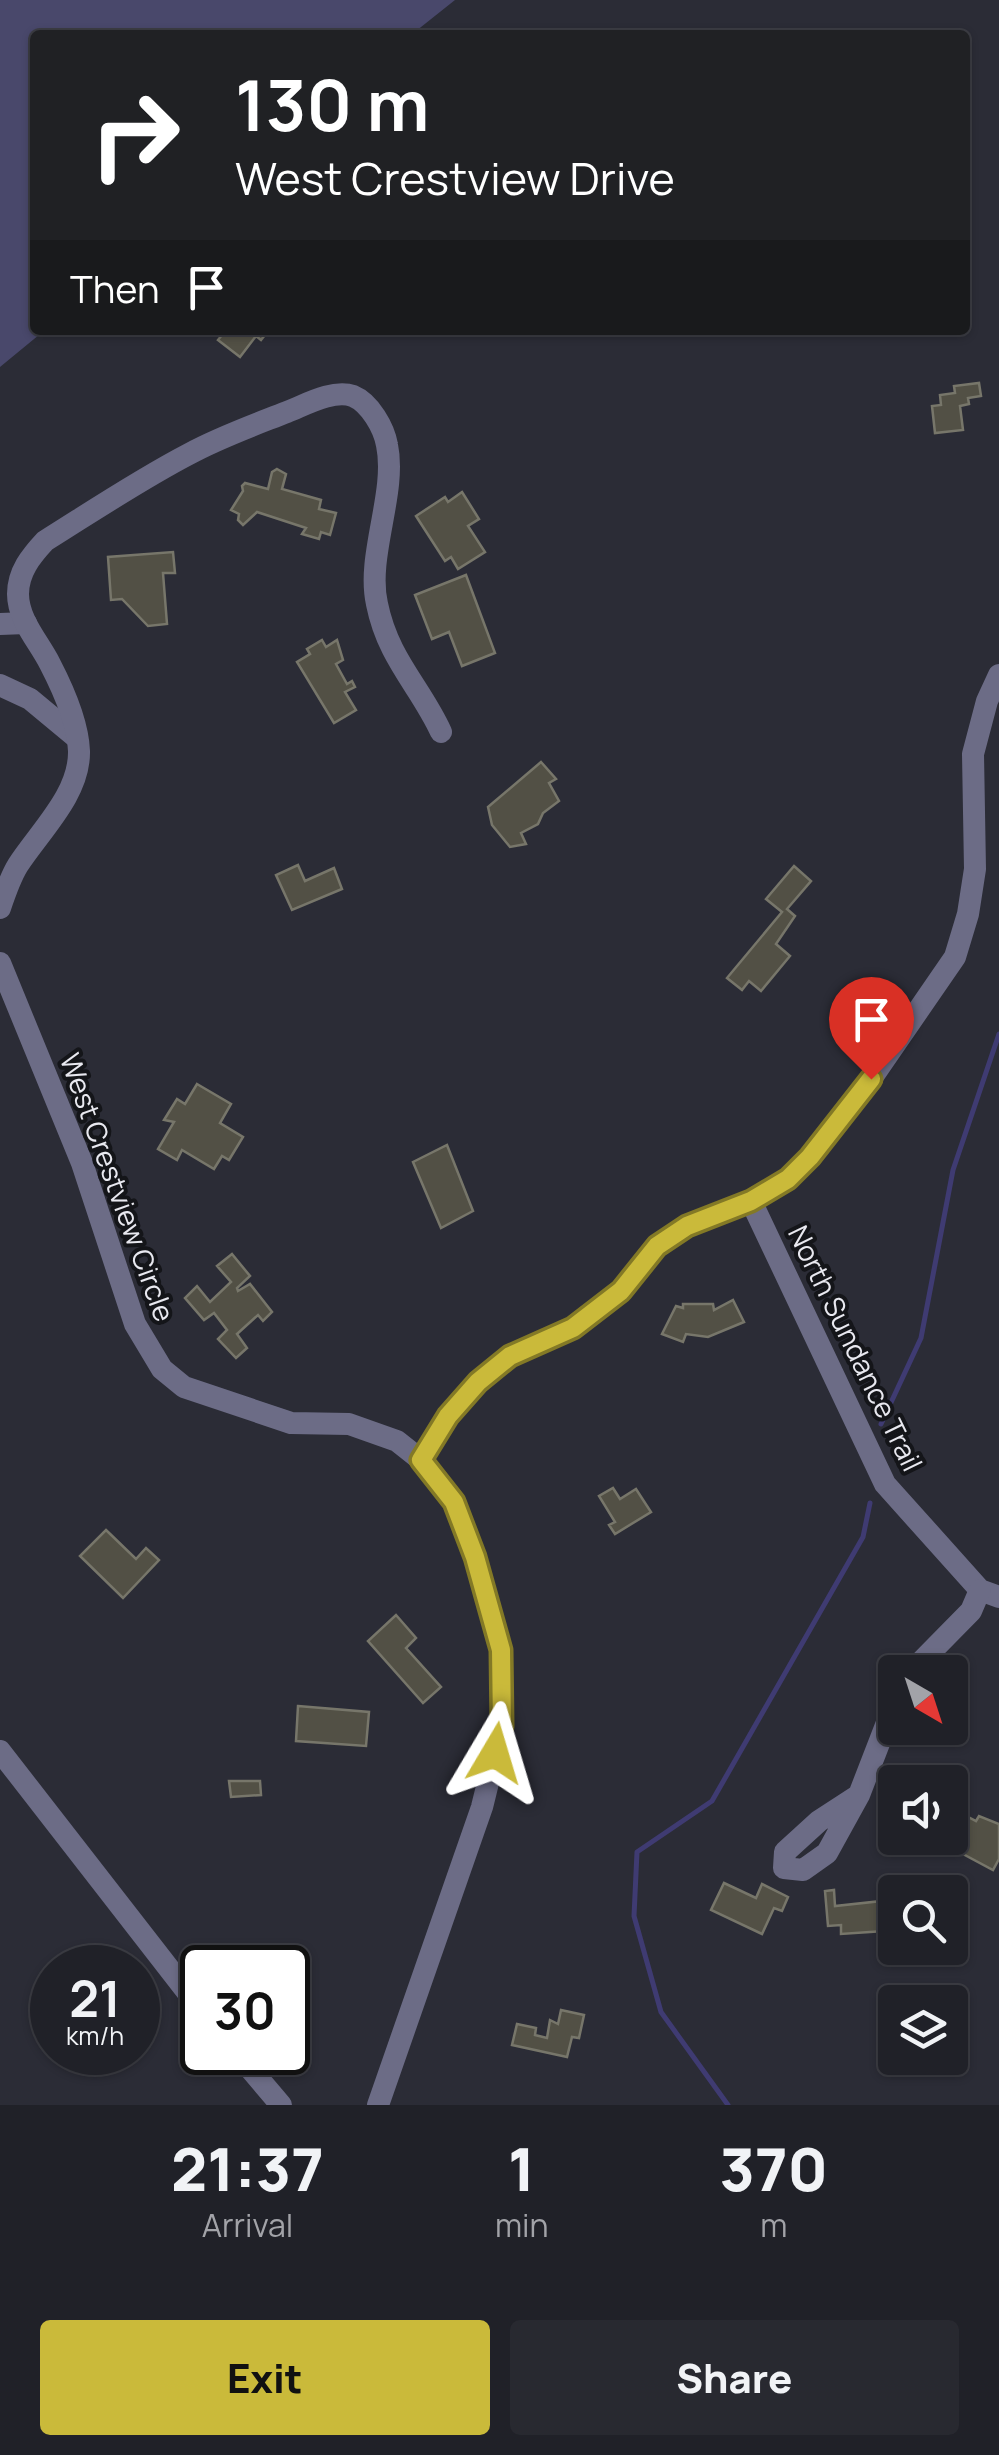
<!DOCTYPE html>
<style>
body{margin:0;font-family:Manrope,sans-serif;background:#282930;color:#f1f3f6;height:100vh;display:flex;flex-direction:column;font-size:38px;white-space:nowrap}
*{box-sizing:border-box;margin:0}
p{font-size:32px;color:#a2a3a8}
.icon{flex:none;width:55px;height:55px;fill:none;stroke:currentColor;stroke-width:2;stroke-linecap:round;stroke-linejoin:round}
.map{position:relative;height:2105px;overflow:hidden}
.side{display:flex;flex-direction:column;background:#202128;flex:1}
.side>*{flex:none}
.guide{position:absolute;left:30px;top:30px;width:940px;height:305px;border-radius:10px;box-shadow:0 2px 8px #0004,0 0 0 2px #3d3e45;background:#202124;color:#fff;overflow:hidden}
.needle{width:65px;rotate:141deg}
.buttons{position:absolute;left:878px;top:1655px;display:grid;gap:20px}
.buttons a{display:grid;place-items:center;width:90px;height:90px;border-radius:10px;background:#202128;box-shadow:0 2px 8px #0004,0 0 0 2px #3d3e45;font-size:50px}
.speed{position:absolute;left:30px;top:1945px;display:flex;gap:20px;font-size:50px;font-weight:700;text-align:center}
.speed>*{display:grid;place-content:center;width:130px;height:130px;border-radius:50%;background:#202128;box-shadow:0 2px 8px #0004,0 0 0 2px #3d3e45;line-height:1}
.speed small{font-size:25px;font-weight:400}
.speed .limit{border:5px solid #111;border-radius:15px;background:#fff;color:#111}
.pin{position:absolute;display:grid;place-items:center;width:85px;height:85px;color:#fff;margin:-102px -42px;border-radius:50% 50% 50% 0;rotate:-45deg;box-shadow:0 0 10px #0007}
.pin .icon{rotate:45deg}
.me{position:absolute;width:110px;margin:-55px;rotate:7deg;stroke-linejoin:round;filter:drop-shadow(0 0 8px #0008)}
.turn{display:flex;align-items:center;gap:35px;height:210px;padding:0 40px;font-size:45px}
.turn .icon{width:130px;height:130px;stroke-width:2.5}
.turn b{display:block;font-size:70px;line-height:85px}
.then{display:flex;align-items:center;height:95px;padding:0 40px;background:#0003;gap:20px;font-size:38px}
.eta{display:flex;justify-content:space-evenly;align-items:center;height:170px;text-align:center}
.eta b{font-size:60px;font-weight:800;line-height:70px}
.cta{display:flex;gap:20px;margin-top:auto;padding:20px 40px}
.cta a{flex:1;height:115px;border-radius:10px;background:#caba3a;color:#111;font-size:40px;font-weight:800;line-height:115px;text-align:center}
.cta a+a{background:#282930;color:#f1f3f6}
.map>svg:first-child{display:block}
</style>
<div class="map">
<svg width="999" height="2105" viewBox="0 0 999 2105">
<rect width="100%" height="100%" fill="#2b2c36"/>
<path fill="#49486b" d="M0 0H455L411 35H35V330H45L0 367Z"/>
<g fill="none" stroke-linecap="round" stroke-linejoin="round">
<g stroke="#3f3b72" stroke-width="5">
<path d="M881 1424 921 1338 953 1170 999 1034"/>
<path d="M728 2105 661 2012 634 1916 637 1852 712 1801 863 1537 870 1503"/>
</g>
</g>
<g fill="#525045" stroke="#77766a" stroke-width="2.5">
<path d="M226 330H269L261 340 256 336 240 357 218 340Z"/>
<path d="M979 383 981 396 968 398 969 404 960 406 963 430 935 433 932 406 941 405 940 395 955 393 954 386Z"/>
<path d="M277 469 286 474 282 489 321 500 319 509 336 513 330 535 321 532 319 539 302 534 306 528 257 512 243 525 238 520 239 514 231 510 243 491 242 486 245 483 268 489 272 472Z"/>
<path d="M462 492 479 519 468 526 485 552 458 569 451 557 445 561 416 516 445 497 448 502Z"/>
<path d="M173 552 175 573H163L167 624 148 626 122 599 111 600 108 557Z"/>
<path d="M466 575 495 653 462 666 449 632 432 639 415 595Z"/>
<path d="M322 640 326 647 337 640 343 660 336 664 347 684 352 681 355 687 345 692 356 710 334 723 297 662 310 654 307 649Z"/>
<path d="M541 762 556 779 549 783 559 801 543 813 538 824 521 833 526 844 510 847 492 825 488 807Z"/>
<path d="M298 865 305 881 334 868 342 889 292 910 276 875Z"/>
<path d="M794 866 811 881 787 909 795 916 776 944 790 956 761 991 749 981 742 990 727 978 782 912 766 899Z"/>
<path d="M197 1084 231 1104 220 1123 243 1137 229 1160 222 1156 214 1169 182 1150 177 1160 158 1149 174 1122 164 1120 177 1099 185 1104Z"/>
<path d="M447 1145 473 1211 441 1228 413 1162Z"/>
<path d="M232 1254 250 1276 237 1288 238 1291 250 1284 272 1312 263 1321 258 1315 237 1334 247 1348 236 1358 218 1339 227 1330 214 1313 204 1320 185 1298 197 1286 210 1302 231 1282 217 1266Z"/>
<path d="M733 1300 744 1322 708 1337 686 1334 683 1342 662 1334 676 1306 683 1308V1304H713L714 1310Z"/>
<path d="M613 1488 620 1499 636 1489 651 1512 615 1534 609 1525 615 1522 599 1496Z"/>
<path d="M106 1530 136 1559 146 1548 159 1560 123 1598 80 1556Z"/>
<path d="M396 1615 416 1638 406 1648 441 1687 423 1703 368 1641Z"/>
<path d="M298 1706 369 1712 366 1746 296 1741Z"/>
<path d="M229 1781H260L261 1795 231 1797Z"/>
<path d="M950 1799 956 1803 953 1809 976 1821 979 1816 999 1824V1859L993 1870 933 1838H950Z"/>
<path d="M724 1883 756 1898 762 1884 788 1897 782 1911 774 1908 762 1934 711 1910Z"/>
<path d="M834 1890 835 1906 882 1901 884 1931 841 1934V1925L828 1926 825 1891Z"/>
<path d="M561 2010 584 2015 579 2038 572 2037 567 2057 512 2045 517 2024 536 2028 535 2035 547 2038 550 2020 558 2024Z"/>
</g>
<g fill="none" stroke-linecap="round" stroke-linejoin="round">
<g stroke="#6c6c86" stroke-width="22">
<path d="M0 624 26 623"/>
<path d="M0 685 30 699 77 738"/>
<path d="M0 908C5 893 10 878 18 865 40 831 80 794 79 751 78 723 63 689 50 664 39 642 18 620 18 594 18 572 31 556 45 541 93 511 139 480 189 454 220 437 254 425 287 412 305 405 333 389 353 396 370 403 384 428 387 445 397 493 366 556 377 604 388 659 420 686 441 732"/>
<path d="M0 963 82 1163 135 1324 162 1369 184 1387 291 1423 349 1424 397 1441 421 1460 454 1502 475 1557 501 1650 502 1726 482 1807 378 2105"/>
<path d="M751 1201 885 1484 980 1590 999 1597"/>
<path d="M421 1460 448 1416 478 1383 510 1356 573 1329 621 1291 657 1246 687 1226 751 1201 788 1179 810 1157 871 1079 955 957 968 914 975 869 973 754 987 701 999 675"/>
<path d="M911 1672 971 1611 980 1590"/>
<path d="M0 1751 202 2011"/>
<path d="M859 1795 819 1821 785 1852 784 1868 803 1870 827 1853 859 1795 895 1702"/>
<path d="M236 2052 281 2105"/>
</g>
</g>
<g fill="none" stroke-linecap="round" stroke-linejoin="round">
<defs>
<path id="route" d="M495 1753 502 1726 501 1650 475 1557 454 1502 421 1460 448 1416 478 1382 510 1356 573 1328 621 1291 657 1246 687 1226 751 1201 788 1179 810 1157 871 1079"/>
</defs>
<use href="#route" stroke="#837926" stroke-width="25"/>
<use href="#route" stroke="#caba3a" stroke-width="18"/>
</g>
<g text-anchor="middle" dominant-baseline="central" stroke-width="8" stroke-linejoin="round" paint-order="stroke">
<g font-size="28" fill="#e9e9f0" stroke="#141519">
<text transform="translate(118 1187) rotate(70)">West Crestview Circle</text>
<text transform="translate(856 1348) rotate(64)">North Sundance Trail</text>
</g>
</g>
</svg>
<div class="buttons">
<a><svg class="needle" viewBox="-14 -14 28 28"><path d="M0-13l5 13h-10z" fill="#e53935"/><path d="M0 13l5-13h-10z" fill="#a2a3a8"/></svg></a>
<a><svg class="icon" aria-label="sound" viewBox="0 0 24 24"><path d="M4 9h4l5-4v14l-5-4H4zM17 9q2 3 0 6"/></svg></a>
<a><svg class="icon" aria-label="search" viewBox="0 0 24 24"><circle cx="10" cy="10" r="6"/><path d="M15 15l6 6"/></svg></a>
<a><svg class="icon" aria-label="layers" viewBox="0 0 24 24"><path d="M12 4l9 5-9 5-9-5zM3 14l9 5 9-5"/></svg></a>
</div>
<div class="speed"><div>21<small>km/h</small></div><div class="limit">30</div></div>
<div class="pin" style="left:871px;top:1079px;background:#d93025"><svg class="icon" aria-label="arrive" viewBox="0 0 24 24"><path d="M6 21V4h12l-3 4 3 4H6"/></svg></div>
<svg class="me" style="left:495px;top:1753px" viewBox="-20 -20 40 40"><path d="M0-17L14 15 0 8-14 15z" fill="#caba3a" stroke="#fff" stroke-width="4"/></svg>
<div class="guide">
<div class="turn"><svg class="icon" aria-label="right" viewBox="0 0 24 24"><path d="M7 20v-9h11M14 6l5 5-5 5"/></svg><div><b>130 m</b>West Crestview Drive</div></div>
<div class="then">Then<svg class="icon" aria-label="arrive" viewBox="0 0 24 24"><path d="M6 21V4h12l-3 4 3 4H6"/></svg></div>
</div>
</div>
<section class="side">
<div class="eta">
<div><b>21:37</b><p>Arrival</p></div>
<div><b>1</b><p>min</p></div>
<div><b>370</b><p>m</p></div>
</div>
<div class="cta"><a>Exit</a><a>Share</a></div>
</section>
